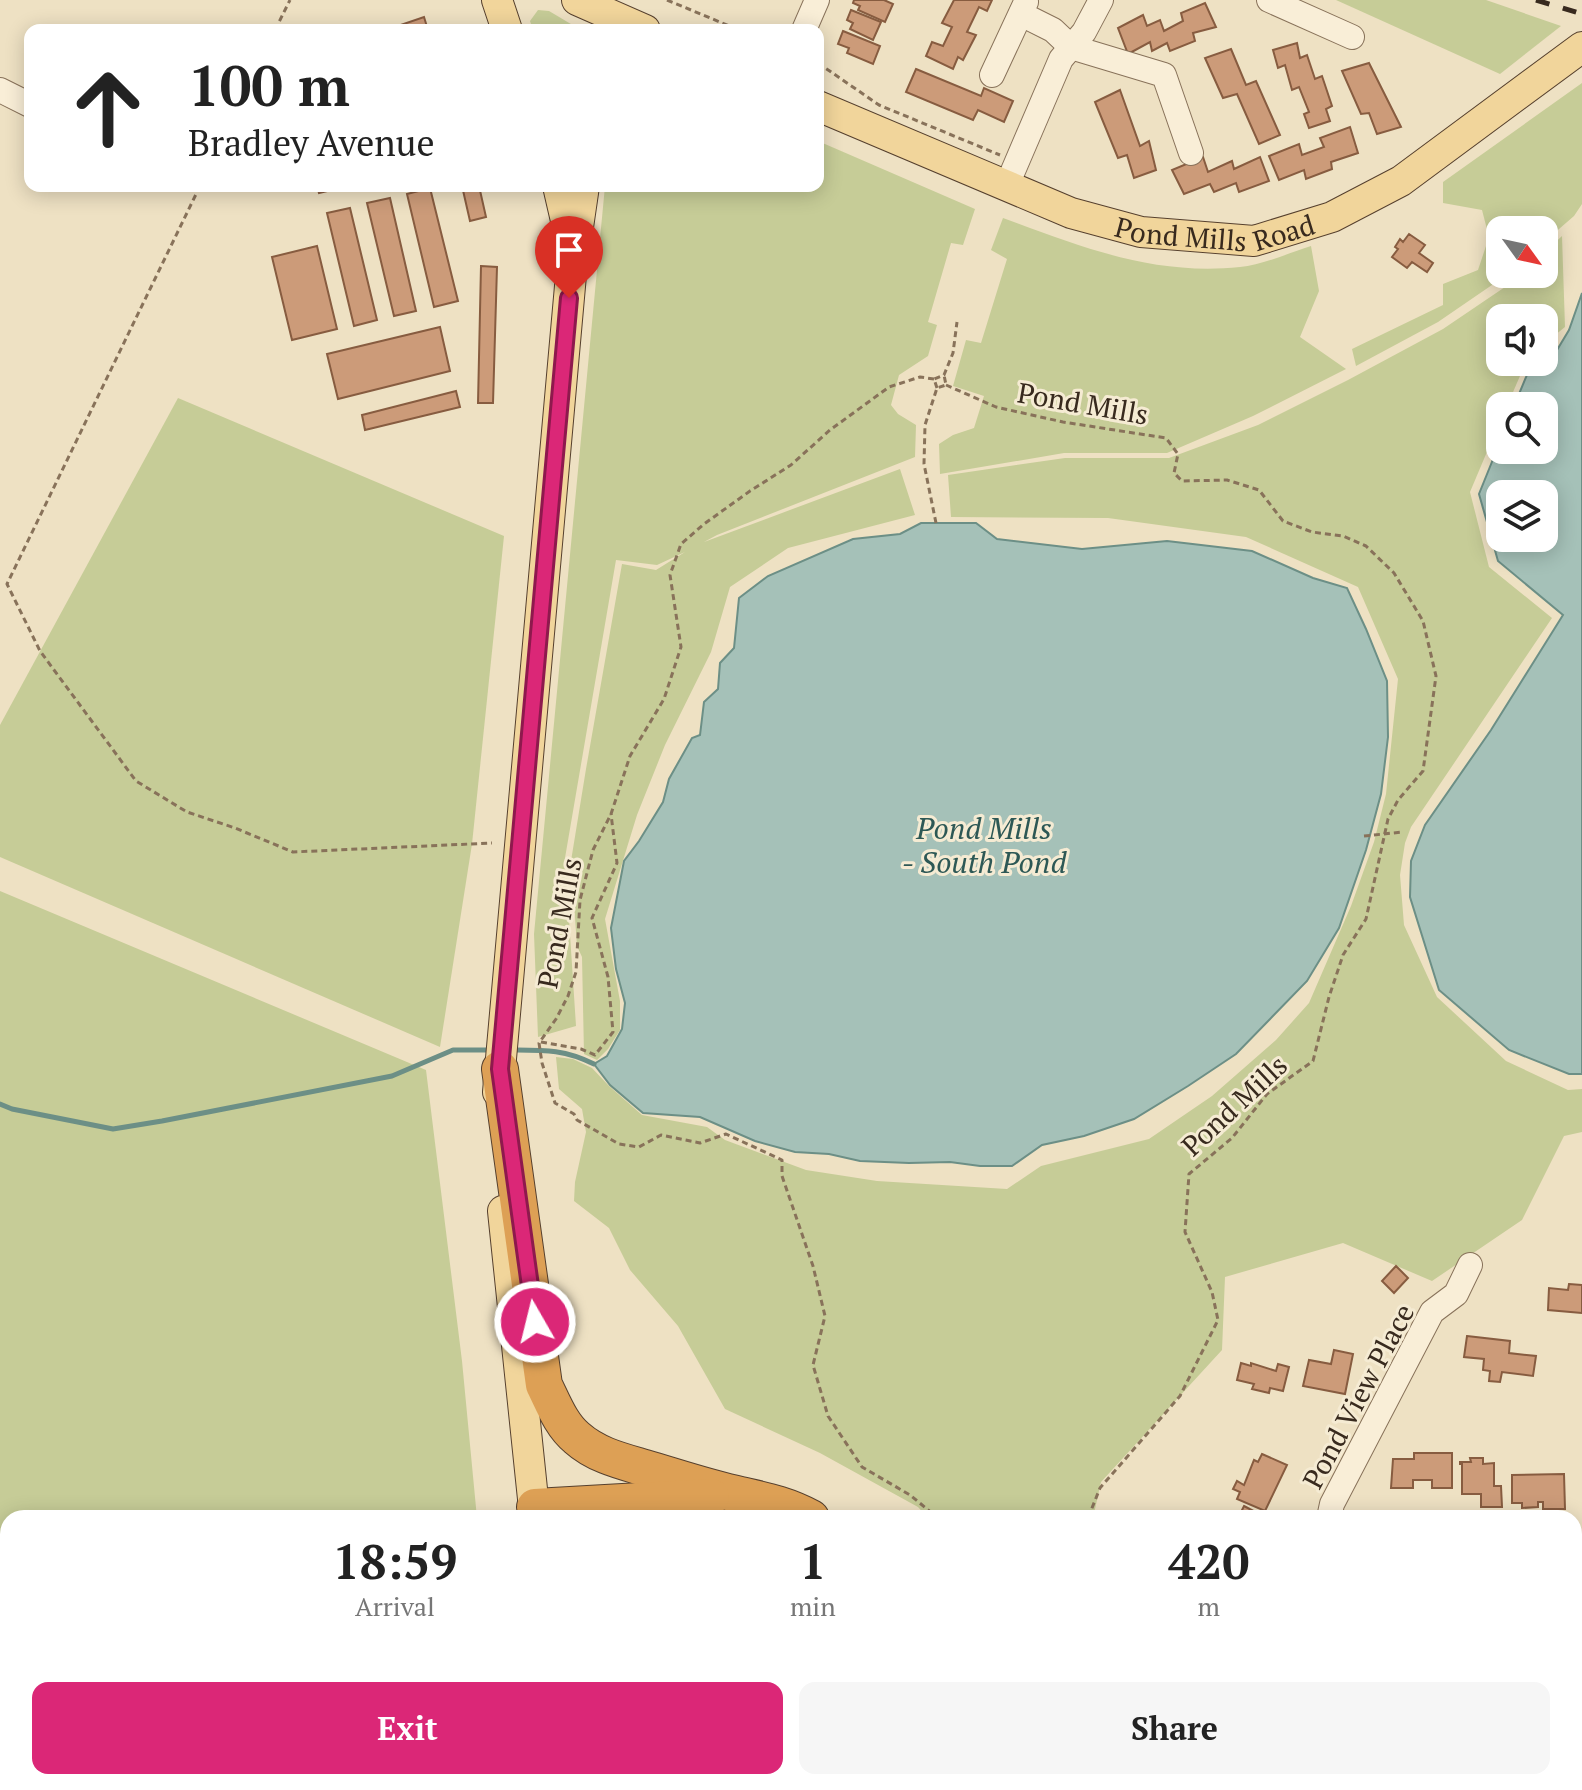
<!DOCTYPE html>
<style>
body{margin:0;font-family:"PT Serif",serif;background:#f6f6f6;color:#222;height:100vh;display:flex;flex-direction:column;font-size:30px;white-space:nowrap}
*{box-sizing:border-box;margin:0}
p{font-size:26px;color:#767676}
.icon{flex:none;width:44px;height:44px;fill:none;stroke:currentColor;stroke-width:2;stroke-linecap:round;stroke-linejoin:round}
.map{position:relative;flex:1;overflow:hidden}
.side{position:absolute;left:0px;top:1510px;width:1582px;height:280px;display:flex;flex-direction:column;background:#fff;border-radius:24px 24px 0 0;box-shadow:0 4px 20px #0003}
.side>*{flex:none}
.banner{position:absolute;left:24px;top:24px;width:800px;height:168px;border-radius:16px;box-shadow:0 4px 20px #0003;background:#fff;color:#222;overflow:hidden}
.needle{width:52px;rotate:123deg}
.controls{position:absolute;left:1486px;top:216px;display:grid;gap:16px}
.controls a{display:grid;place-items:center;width:72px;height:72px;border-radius:16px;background:#fff;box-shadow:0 4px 20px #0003;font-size:40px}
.pin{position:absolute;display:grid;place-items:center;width:68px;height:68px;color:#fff;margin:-82px -34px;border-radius:50% 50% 50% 0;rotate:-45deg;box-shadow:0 0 8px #0007}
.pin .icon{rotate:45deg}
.me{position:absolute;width:88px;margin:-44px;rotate:352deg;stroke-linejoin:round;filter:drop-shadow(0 0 6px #0008)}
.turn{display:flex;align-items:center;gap:28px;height:168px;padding:0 32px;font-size:36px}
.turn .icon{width:104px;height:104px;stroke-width:2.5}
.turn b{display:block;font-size:56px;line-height:68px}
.eta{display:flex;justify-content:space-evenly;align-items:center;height:136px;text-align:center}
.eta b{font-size:48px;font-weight:700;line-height:56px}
.button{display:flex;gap:16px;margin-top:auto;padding:16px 32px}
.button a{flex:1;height:92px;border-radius:16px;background:#db2777;color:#fff;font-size:32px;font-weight:700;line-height:92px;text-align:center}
.button a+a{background:#f6f6f6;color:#222}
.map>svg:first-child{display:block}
</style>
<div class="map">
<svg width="1582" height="1790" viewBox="0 0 1582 1790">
<rect width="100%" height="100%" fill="#eee1c3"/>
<path fill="#e3dbb1" d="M10 1782H52L64 1784 80 1790H4Z"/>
<g fill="#c6cc97">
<path d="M1336 0H1486L1561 26 1500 74Z"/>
<path d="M538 10 549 11 581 30H533L530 21Z"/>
<path d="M1582 83V204L1574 216 1544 242V230H1500V274H1508L1438 322 1356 366 1352 349 1443 305V284L1478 270 1489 237 1482 210 1443 203V182Z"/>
<path d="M818 141 975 209 963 245 951 243 928 322 937 325 928 356 899 375 891 405 898 414 916 425 915 457 717 535 704 542 900 469 915 515 788 548 730 587 711 652 665 745 637 815 605 919 620 1001V1030L608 1049 597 1060 584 1054 582 957 577 946 571 861 586 769 622 564 656 570 685 552 657 565 616 560 565 858 576 1026 538 1037 534 934 605 186H818Z"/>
<path d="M1003 218C1082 247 1153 276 1240 267 1262 265 1289 253 1311 246L1319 291 1300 337 1346 369 1253 416 1167 453H1064L940 474 939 444 953 435 974 428 984 396 953 386 966 340 981 343 1007 259 991 250Z"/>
<path d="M1562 236 1565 327 1544 344V318H1500V362H1526L1507 406H1500V421L1470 492 1489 567 1552 618 1411 827 1405 843 1400 875 1404 925 1437 997 1506 1061 1568 1090 1582 1089V1132L1564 1136 1522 1220 1432 1281 1343 1243 1225 1277 1222 1350 1101 1482 1093 1518H928L918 1507 820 1453 725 1409 678 1326 630 1270 609 1228 574 1201 575 1182 586 1132 582 1109 559 1089 556 1057 573 1059 592 1068 609 1086 642 1115 707 1127 725 1140 806 1170 877 1181 1007 1189 1041 1166 1149 1139 1212 1096 1276 1040 1309 1003 1351 906 1374 842 1386 794 1398 679 1358 587 1246 537 1108 518 951 517 948 475 1065 458H1169L1258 425 1348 380 1443 329 1505 287 1520 274H1544V253Z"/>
<path d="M178 398 504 536 472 844 440 1047 0 857V725Z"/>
<path d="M0 891 426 1070 462 1361 477 1518H8V1553L0 1551Z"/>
<path d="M725 1510 756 1518H642Z"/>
<path d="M0 1700 8 1702V1765H6L0 1772Z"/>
<path d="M78 1782H201L220 1790H99Z"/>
<path d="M796 1782H1000L1006 1790H790Z"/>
<path d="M1068 1782H1341L1360 1790H1073Z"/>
</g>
<g fill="#a5c1b8" stroke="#6c8f86" stroke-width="2" fill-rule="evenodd">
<path d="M1582 293V1074H1569L1509 1050 1439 990 1410 897 1411 861 1425 825 1491 730 1563 615 1498 561 1479 494 1500 442V450H1544V406H1514L1529 370H1545L1569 330ZM1500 494H1544V538H1500Z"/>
<path d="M921 523H976L997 539 1082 549 1167 541 1252 551 1313 578 1347 588 1366 629 1387 681 1388 737 1381 794 1366 850 1339 928 1307 981 1236 1054 1188 1086 1134 1119 1084 1136 1042 1145 1012 1166H980L950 1162 909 1163 860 1161 829 1154 795 1152 755 1141 700 1117 643 1113 610 1085 594 1064 607 1056 622 1029 625 1003 616 969 611 928 624 861 639 841 663 802 669 779 692 738 700 735 704 702 718 689 720 663 734 648 739 598 768 576 853 539 900 534Z"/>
</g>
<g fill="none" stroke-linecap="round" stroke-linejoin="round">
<g stroke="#6c8f86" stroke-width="5">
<path d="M510 1050C544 1050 564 1049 594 1064"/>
<path d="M0 1104 12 1109 113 1129 162 1121 392 1076 453 1050H492"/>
</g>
</g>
<g fill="#cc9b79" stroke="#875c40" stroke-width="2">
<path d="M854 0H884L893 4 885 22 858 10 860 6 853 3Z"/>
<path d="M954 0H992L987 11 979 7 967 32 976 35 963 60 958 57 953 69 926 56 932 42 943 46 952 27 942 23Z"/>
<path d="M1205 3 1216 27 1193 33 1195 41 1170 51 1167 43 1152 51 1150 42 1128 54 1118 28 1143 15 1147 26 1160 20 1164 31 1183 21 1181 13Z"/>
<path d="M851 10 881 22 873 40 850 29 853 23 847 20Z"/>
<path d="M424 17 428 30H386Z"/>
<path d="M843 31 880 46 873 64 847 53 849 48 838 44Z"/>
<path d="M1297 43 1300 58 1307 55 1315 79 1322 76 1332 106 1326 109 1330 121 1309 128 1304 114 1309 112 1299 87 1292 90 1285 65 1278 68 1273 50Z"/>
<path d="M1231 49 1246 85 1256 81 1280 135 1259 144 1237 94 1223 98 1205 58Z"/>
<path d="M1369 63 1401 127 1377 134 1369 113 1361 114 1342 71Z"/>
<path d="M916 69 981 96 984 88 1013 101 1004 122 978 110 973 120 906 92Z"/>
<path d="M1120 90 1140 146 1149 141 1156 170 1134 178 1127 155 1118 158 1095 102Z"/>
<path d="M1350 127 1358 153 1331 162 1332 169 1306 179 1304 170 1279 180 1269 156 1299 144 1302 155 1324 147 1320 138Z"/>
<path d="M1203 157 1208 172 1232 161 1234 169 1260 157 1269 181 1239 192 1236 183 1214 192 1210 184 1184 194 1172 170Z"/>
<path d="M317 186H348L319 193Z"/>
<path d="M462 186H479L486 217 470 221Z"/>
<path d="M430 188 458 301 434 307 407 194Z"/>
<path d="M390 198 416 311 394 316 367 203Z"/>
<path d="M350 208 377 320 354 326 327 213Z"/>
<path d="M1409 234 1425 245 1419 253 1433 263 1427 272 1412 262 1407 268 1392 257 1398 249 1395 247 1400 239 1403 242Z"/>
<path d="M317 246 337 329 292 340 272 257Z"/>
<path d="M481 266 497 267 493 403H478Z"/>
<path d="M440 327 450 371 338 399 327 354Z"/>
<path d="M456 391 460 407 365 430 362 415Z"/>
<path d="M1396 1266 1408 1278 1394 1293 1382 1281Z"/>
<path d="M1569 1284 1582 1285V1313L1548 1310 1549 1288 1568 1290Z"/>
<path d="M1467 1336 1510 1341 1509 1353 1536 1356 1533 1376 1502 1372 1500 1382 1489 1381 1490 1371 1483 1370 1484 1359 1464 1357Z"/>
<path d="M1334 1350 1353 1354 1345 1394 1303 1386 1309 1360 1331 1364Z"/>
<path d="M1241 1363 1251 1366V1363L1276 1371 1278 1364 1289 1367 1283 1391 1270 1388 1269 1393 1252 1389 1254 1384 1237 1380Z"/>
<path d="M1414 1453H1452V1488H1432V1480H1413V1488H1391L1393 1459H1414Z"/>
<path d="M1262 1454 1287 1465 1265 1511 1237 1499 1240 1492 1233 1489 1237 1481 1244 1485 1254 1460 1258 1462Z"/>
<path d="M1470 1458H1483V1464L1494 1463V1486H1501L1502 1507H1481V1494H1462V1464H1460V1462H1471Z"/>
<path d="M1564 1474 1565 1509H1543V1502H1538V1507L1522 1508V1503H1512V1475Z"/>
<path d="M1244 1506 1263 1516 1262 1518H1238Z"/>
<path d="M1574 1605 1582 1609V1628L1574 1646Z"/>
<path d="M1579 1754 1582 1755V1790H1560L1554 1787 1557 1782H1574V1765Z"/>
<path d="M1517 1782H1548L1545 1790H1528L1525 1789 1526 1786Z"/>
</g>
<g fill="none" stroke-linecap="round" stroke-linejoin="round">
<defs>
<g id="minor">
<path d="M1269 0 1352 37"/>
<path d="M1021 14 1053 30 1071 47 1164 75 1191 153"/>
<path d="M804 30 817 0"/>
<path d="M992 75 1026 2"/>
<path d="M0 90 30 105"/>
<path d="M1007 185 1061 59 1084 32 1101 0"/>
<path d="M1329 1518 1332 1504 1432 1312 1456 1294 1470 1265"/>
<path d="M1574 1559H1582"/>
<path d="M1398 1782 1419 1790"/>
</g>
<g id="major">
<path d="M497 0 507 30"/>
<path d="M577 0 645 30"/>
<path id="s1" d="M818 106 1071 213 1141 232 1254 241 1332 217 1401 181 1582 47"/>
<path d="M558 186 570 238"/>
<path d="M498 1092 571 275 584 186"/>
<path d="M503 1211 535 1518"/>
</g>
<g id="highway">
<path d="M500 1069 544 1385C553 1403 561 1425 577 1438 596 1455 621 1461 645 1468 676 1477 708 1488 741 1495 767 1501 787 1505 811 1518"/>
<path d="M535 1507 711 1497"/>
<path d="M0 1607 8 1610"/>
<path d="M0 1667 8 1670"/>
<path d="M264 1782 282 1790"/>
<path d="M310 1782 331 1790"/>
<path d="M477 1782 497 1790"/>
<path d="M559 1782 581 1790"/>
<path d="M1028 1782 1034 1790"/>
<path d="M762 1790 775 1782"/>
</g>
</defs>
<use href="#minor" stroke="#88725a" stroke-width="26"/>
<use href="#major" stroke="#56402e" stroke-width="32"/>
<use href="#highway" stroke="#56402e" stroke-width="38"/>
<g stroke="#88725a" stroke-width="3" stroke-dasharray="6 4" stroke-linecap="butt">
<path d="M667 0 739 30"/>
<path d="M275 30 290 0"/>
<path d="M818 63 879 105 1000 155"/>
<path d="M200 186 7 584 40 651 136 781 187 812 235 828 293 852 492 843"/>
<path d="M934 379 920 377 889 387 830 430 791 465 750 491 704 524 681 544 670 575 681 647 664 699 630 756 611 814 593 850 580 900 576 972 568 996 556 1019 539 1043 542 1063 555 1103 574 1114 577 1120 619 1144 639 1147 661 1135 700 1143 726 1134 782 1160V1176L813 1266 825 1316 813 1365 828 1416 862 1467 910 1495 938 1518"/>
<path d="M946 385 996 407 1063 422 1166 438 1178 454 1174 473 1182 481 1227 480 1259 490 1283 521 1312 532 1343 536 1366 546 1394 573 1423 621 1436 676 1423 771 1398 800 1388 819 1366 919 1343 955 1329 997 1313 1061 1267 1094 1232 1138 1189 1174 1185 1232 1212 1292 1218 1320 1180 1396 1100 1488 1088 1518"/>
<path d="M937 388 934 379 944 375 953 353 957 322"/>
<path d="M936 523 924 464 925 425 937 388 946 385 944 375"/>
<path d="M1364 836 1403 832"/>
<path d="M541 1042 581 1049 595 1055 613 1032 608 977 592 918 617 863 611 814"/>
</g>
<use href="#minor" stroke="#f9eed7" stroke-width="24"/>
<use href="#major" stroke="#f1d59b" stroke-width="30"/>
<use href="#highway" stroke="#dda055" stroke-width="36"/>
<path stroke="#382a1e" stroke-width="5" stroke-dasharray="14 14" stroke-linecap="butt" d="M1536 0 1582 14"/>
</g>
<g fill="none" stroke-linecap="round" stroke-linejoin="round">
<defs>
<path id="route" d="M535 1322 500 1069 569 298"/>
</defs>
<use href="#route" stroke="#8e194d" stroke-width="20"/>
<use href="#route" stroke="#db2777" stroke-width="14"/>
</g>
<g text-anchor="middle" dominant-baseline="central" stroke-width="6" stroke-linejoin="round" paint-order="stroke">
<g font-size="28" fill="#382a1e" stroke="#f5ebd3">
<text stroke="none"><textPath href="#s1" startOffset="422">Pond Mills Road</textPath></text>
<text transform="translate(1083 403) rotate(10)">Pond Mills</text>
<text transform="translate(559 923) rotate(-79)">Pond Mills</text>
<text transform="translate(1234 1105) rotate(-43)">Pond Mills</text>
<text transform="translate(1358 1396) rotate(-62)">Pond View Place</text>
</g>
<g font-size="30" font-style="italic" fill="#2d5855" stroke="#f5ebd3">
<text x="984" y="828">Pond Mills<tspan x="984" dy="34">- South Pond</tspan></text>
</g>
</g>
</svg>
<div class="controls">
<a><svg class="needle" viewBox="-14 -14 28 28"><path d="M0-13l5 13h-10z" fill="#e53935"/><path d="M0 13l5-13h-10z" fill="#767676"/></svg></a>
<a><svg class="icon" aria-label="sound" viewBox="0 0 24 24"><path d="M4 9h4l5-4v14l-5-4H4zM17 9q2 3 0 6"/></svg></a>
<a><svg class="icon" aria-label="search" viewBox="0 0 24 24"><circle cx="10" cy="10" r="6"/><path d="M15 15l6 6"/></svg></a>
<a><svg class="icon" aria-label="layers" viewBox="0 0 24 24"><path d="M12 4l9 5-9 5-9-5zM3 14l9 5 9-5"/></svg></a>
</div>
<div class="pin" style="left:569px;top:298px;background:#d93025"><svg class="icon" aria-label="arrive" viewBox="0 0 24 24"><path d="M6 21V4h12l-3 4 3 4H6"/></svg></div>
<svg class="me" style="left:535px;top:1322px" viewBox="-20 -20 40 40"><circle r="17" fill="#db2777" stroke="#fff" stroke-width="3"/><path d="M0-11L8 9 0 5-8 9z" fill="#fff"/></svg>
<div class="banner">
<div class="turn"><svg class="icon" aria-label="ahead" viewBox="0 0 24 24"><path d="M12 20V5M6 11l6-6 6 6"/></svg><div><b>100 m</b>Bradley Avenue</div></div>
</div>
<section class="side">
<div class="eta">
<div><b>18:59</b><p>Arrival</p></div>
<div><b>1</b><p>min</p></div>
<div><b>420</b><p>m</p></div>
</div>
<div class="button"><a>Exit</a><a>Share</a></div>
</section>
</div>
